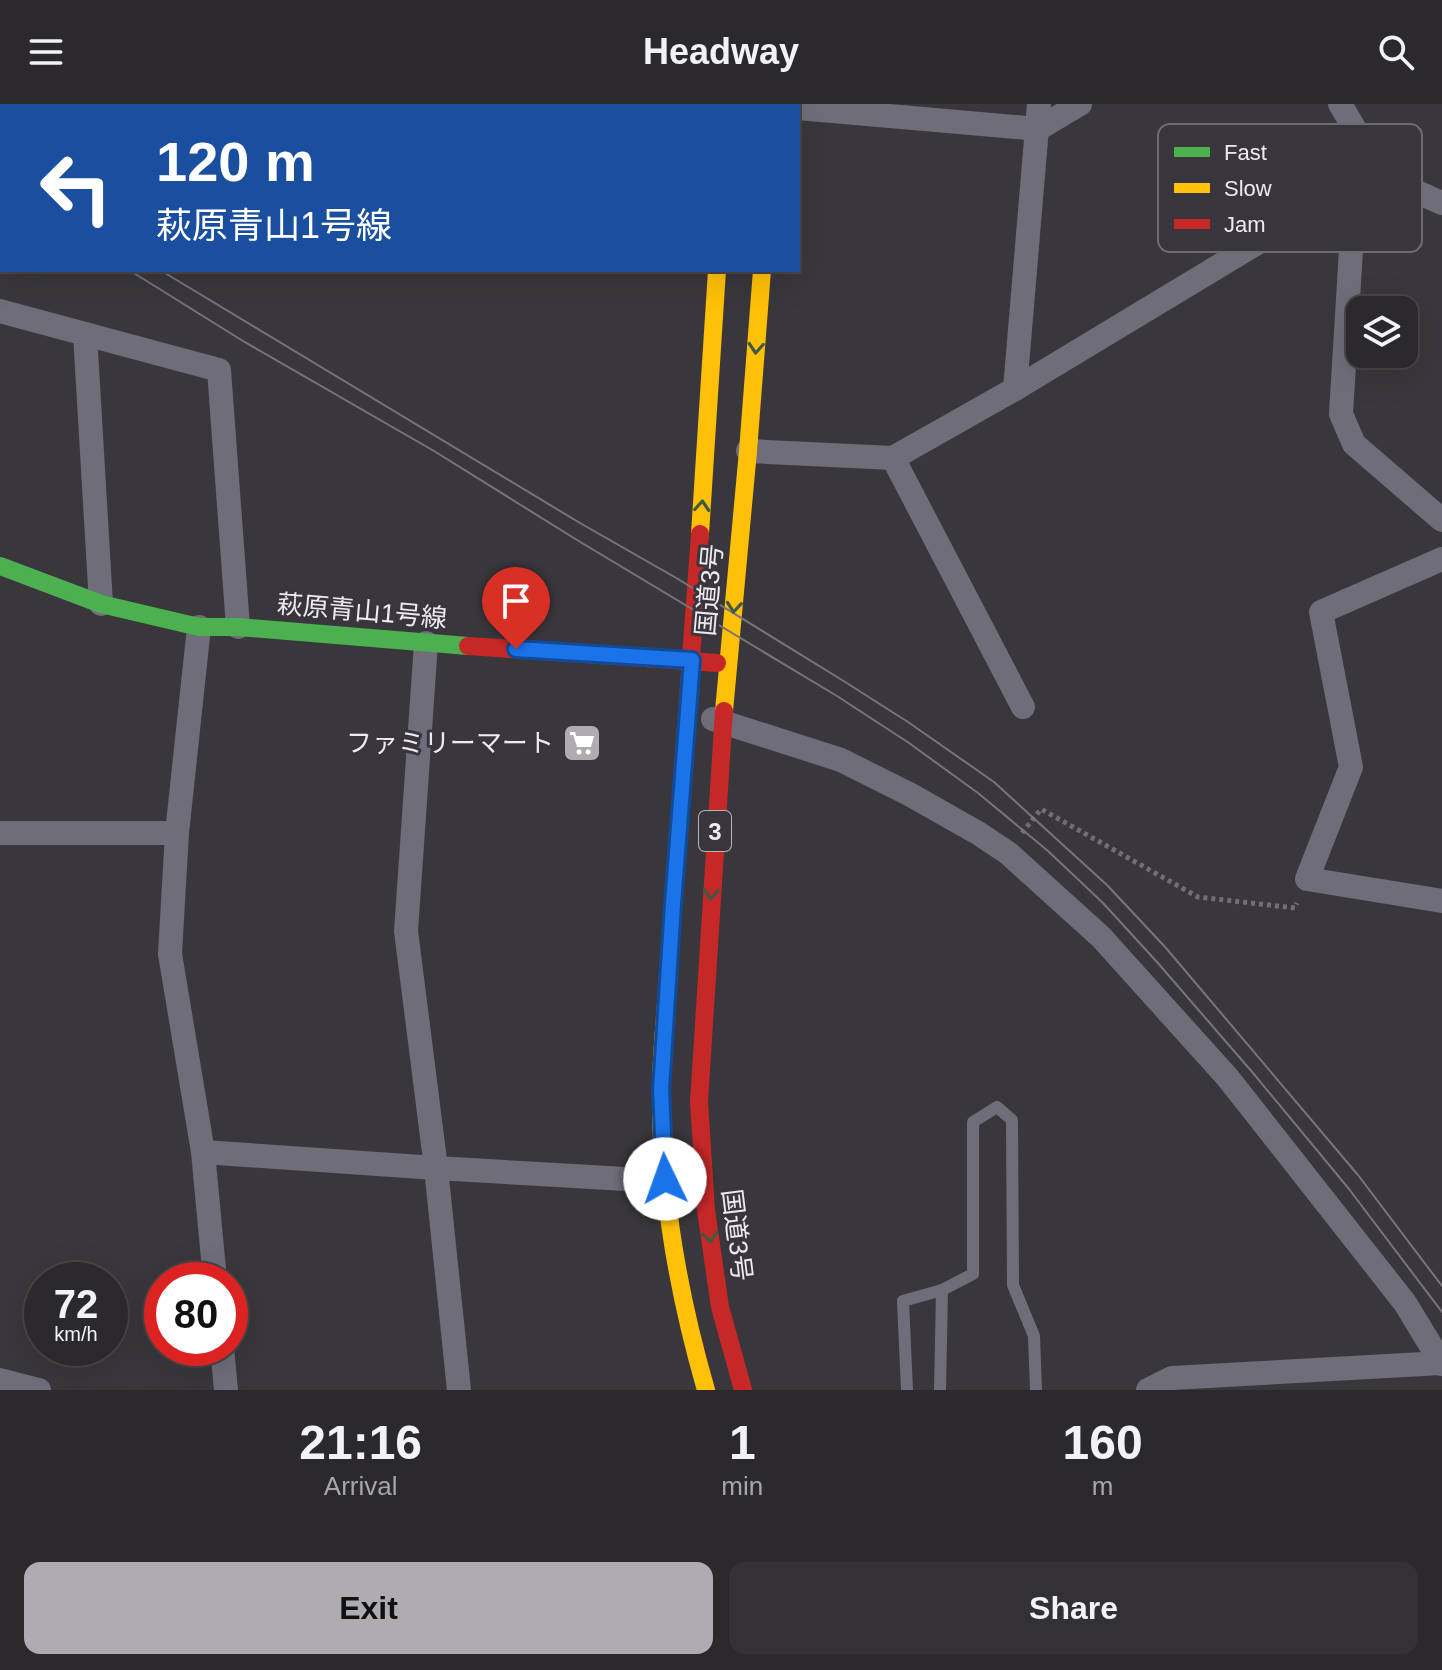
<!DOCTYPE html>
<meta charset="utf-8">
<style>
body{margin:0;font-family:Arial,"Noto Sans JP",sans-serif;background:#333134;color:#f1f3f6;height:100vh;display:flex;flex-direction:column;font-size:30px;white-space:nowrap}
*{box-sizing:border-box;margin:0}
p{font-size:26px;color:#a6a6a9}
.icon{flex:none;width:44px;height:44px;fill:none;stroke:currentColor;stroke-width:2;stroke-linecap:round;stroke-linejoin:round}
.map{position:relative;height:1286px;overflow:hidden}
.drawer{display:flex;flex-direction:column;background:#2b292c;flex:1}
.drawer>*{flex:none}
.guide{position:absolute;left:0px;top:0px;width:800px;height:168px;box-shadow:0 8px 32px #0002,0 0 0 2px #474548;background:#1a4fa0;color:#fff;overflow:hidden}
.controls{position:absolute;left:1346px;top:192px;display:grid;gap:16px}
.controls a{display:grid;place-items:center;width:72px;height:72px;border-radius:16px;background:#2b292c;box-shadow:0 8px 32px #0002,0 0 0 2px #474548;font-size:40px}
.speed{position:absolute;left:24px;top:1158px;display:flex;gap:16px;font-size:40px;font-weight:700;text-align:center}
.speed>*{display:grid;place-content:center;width:104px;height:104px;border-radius:50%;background:#2b292c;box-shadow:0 8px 32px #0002,0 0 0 2px #474548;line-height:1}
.speed small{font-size:20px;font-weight:400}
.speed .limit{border:12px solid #d22;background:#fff;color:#111}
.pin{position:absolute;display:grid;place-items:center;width:68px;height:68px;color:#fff;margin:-82px -34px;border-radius:50% 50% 50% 0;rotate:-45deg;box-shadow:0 0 8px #0007}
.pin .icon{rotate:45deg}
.me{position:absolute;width:88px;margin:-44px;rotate:357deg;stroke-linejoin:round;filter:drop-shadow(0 0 6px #0008)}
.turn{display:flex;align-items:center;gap:28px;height:168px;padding:0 24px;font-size:36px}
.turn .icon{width:104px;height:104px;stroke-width:2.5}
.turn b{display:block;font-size:56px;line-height:68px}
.eta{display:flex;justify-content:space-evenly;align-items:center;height:136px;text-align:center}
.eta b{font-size:48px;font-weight:700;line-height:56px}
.primary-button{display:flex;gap:16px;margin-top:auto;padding:16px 24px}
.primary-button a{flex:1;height:92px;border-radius:16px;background:#aeacb1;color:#111;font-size:32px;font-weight:700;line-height:92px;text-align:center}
.primary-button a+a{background:#333134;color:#f1f3f6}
header{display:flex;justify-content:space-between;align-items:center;height:104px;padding:0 24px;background:#2b292c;font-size:36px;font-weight:700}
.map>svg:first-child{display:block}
</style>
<header><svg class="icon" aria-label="menu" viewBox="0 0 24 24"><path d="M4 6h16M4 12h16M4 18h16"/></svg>Headway<svg class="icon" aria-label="search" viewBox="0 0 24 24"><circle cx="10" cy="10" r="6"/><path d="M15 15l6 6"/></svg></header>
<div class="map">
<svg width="1442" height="1286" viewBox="0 0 1442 1286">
<rect width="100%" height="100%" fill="#39373b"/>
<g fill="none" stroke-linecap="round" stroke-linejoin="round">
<path stroke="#716e77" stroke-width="5" stroke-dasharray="4 4" stroke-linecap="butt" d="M1022 729 1041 705 1198 793 1295 804 1297 799"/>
<g stroke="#6f6d79" stroke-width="12">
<path d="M907 1286 903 1197 942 1186"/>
<path d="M940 1286 942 1186 973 1170V1018L997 1003 1012 1016 1013 1181 1034 1232 1036 1286"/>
</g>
<g stroke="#6f6d79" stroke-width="24">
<path d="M477 0 481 2"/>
<path d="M1340 0 1377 63 1408 84 1442 99"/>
<path d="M798 4 1038 25 1080 0"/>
<path d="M1355 80 1341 310 1354 340 1442 416"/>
<path d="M0 207 219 266 238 523"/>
<path d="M85 230 101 500"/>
<path d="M1015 285 1039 0"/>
<path d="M748 347 893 354 1015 285 1355 80 1377 63"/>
<path d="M893 354 1023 603"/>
<path d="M1442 455 1321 508 1351 663 1307 775 1442 797"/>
<path d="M199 523 177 729 170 850 203 1048 215 1176"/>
<path d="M426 539 406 827 436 1064 459 1286"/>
<path d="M713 615 841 656 909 690 978 729 1008 749 1101 833 1228 974 1405 1199 1442 1260"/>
<path d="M0 729H177"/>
<path d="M203 1048 436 1064 643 1076 665 1075"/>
<path d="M222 1244 226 1286"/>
<path d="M0 1276 39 1286"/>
<path d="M1148 1286 1172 1274 1441 1259"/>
</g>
<path stroke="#4caf50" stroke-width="18" d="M0 462 101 500 199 523H238L468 542"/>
<g stroke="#ffc107" stroke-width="18">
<path d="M728 0V2"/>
<path d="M700 430 717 166"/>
<path d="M724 607 748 347 762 166"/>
<path d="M668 870C666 909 661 947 661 986 660 1087 678 1189 706 1286"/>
</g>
<g stroke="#c62828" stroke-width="18">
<path d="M775 0V2"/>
<path d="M468 542 717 559"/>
<path d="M724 607 699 998 706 1106 720 1203 743 1286"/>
<path d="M668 870 700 430"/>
</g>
<g stroke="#76747c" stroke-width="2">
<path d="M0 72 2 73"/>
<path d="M0 90 2 91"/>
<path d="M129 166 243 237 434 347 577 436 837 592 909 639 978 689 1048 747 1103 799 1157 858 1253 969 1349 1085 1442 1208"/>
<path d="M160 166 580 419 678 475 842 576 908 618 994 678 1107 781 1166 844 1358 1071 1442 1182"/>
</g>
</g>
<defs><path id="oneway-chevron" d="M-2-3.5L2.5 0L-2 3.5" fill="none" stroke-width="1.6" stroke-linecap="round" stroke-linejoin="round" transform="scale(2)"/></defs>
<g stroke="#3e5a43">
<use href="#oneway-chevron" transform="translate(756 244) rotate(94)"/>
<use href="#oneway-chevron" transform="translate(702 402) rotate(-86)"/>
<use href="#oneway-chevron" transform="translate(734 503) rotate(95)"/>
<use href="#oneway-chevron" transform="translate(711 790) rotate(94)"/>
<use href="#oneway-chevron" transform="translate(710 1133) rotate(81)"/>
</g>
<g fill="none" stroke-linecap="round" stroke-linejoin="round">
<defs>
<path id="route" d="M516 545 692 556 673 800 661 986 665 1075"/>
</defs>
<use href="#route" stroke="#114b97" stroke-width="20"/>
<use href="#route" stroke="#1a73e8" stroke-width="14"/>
</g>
<defs>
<symbol id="supermarket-square" viewBox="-11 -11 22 22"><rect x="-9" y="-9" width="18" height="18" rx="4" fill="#aeacb1" stroke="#38353d"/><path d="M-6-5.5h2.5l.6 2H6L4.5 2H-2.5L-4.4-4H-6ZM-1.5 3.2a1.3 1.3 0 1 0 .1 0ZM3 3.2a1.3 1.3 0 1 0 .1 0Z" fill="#fff"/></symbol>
</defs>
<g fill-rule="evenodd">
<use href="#supermarket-square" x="560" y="617" width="44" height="44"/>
</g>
<g text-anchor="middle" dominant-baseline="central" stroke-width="6" stroke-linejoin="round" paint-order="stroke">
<rect fill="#38353d" stroke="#b7b4bb" stroke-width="2" x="699" y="707" width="32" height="40" rx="6"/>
<g font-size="24" font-weight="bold" fill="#edebf1">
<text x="715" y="727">3</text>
</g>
<g font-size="26" fill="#edebf1" stroke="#38353d">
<text transform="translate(709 486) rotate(-85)">国道3号</text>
<text transform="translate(362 507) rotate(5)">萩原青山1号線</text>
<text transform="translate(737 1131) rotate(83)">国道3号</text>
</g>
<g font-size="26" fill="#edebf1" stroke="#38353d" text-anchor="end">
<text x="554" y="639">ファミリーマート</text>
</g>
</g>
<rect x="1158" y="20" width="264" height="128" rx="12" fill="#38353d" stroke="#6e6c73" stroke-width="2"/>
<rect x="1174" y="43" width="36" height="10" fill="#4caf50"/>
<rect x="1174" y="79" width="36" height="10" fill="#ffc107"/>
<rect x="1174" y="115" width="36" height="10" fill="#c62828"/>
<g font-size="22" fill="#edebf1">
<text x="1224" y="56">Fast</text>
<text x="1224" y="92">Slow</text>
<text x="1224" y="128">Jam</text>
</g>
</svg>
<div class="controls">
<a><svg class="icon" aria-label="layers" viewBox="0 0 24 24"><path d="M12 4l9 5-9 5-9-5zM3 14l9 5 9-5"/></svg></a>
</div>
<div class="speed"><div>72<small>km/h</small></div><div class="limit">80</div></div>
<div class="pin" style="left:516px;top:545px;background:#d93025"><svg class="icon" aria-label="arrive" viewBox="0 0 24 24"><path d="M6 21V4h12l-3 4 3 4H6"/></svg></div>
<svg class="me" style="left:665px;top:1075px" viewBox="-20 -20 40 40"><circle r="19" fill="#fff"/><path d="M0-13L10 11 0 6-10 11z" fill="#1a73e8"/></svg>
<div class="guide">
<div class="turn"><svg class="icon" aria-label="left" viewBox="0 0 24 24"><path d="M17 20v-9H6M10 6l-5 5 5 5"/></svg><div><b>120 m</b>萩原青山1号線</div></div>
</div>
</div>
<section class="drawer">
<div class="eta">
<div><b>21:16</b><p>Arrival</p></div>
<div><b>1</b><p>min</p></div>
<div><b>160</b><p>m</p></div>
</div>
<div class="primary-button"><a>Exit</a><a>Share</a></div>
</section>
